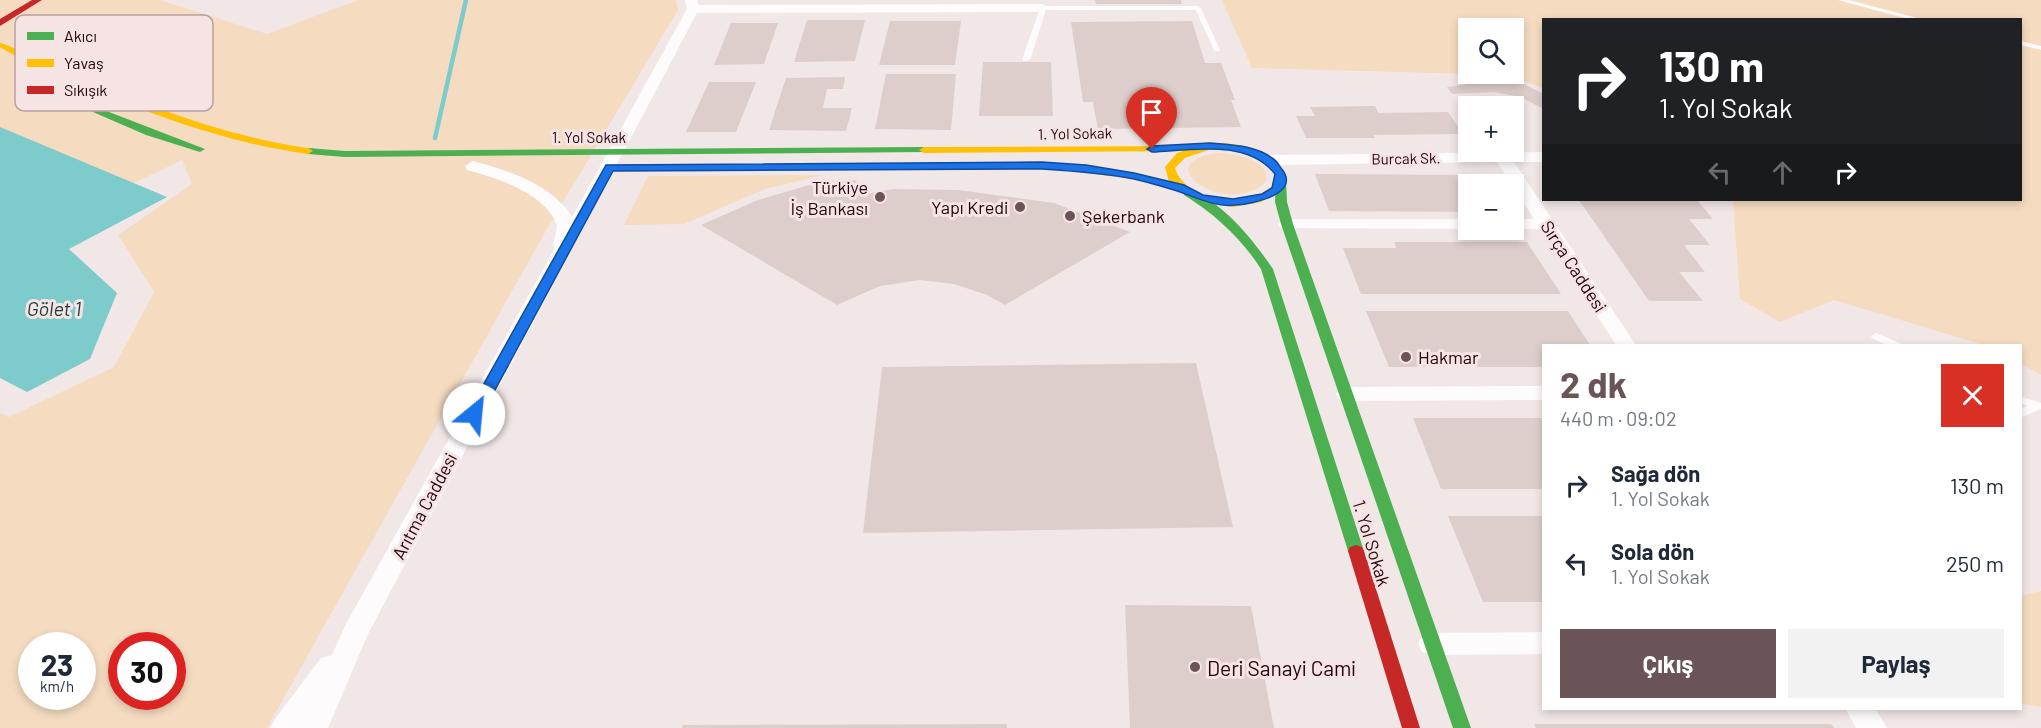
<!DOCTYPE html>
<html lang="tr">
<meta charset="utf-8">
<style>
body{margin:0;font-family:Barlow,sans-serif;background:#f2f2f3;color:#1f2937;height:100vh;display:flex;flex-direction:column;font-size:22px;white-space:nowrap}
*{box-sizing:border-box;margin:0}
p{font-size:20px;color:#747a83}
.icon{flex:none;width:33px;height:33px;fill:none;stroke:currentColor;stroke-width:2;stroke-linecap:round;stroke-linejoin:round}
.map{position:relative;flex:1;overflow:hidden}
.drawer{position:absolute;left:1542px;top:344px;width:480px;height:366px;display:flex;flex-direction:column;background:#fff;border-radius:0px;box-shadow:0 3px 9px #0003}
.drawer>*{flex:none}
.guide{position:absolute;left:1542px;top:18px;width:480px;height:183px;border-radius:0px;box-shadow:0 3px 9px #0003;background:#202124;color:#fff;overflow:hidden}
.buttons{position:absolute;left:1458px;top:18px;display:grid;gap:12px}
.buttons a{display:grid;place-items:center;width:66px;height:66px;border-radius:0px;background:#fff;box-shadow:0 3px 9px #0003;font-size:30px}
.speed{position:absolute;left:18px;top:632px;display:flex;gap:12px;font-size:30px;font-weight:700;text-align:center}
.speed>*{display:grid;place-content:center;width:78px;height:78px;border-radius:50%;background:#fff;box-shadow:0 3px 9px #0003;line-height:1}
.speed small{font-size:15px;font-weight:400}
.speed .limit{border:9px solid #d22;background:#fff;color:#111}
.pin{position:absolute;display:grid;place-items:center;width:51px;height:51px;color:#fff;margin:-62px -26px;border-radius:50% 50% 50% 0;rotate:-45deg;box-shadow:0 0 6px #0007}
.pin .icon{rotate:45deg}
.me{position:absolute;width:66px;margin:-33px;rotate:28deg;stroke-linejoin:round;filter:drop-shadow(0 0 4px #0008)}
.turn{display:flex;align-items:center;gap:21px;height:126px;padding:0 18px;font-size:27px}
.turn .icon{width:78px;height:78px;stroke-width:2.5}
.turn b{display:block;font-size:42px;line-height:51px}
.lanes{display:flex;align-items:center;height:57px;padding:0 18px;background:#0003;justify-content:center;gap:30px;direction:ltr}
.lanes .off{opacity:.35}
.round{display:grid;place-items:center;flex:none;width:63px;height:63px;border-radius:0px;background:#f2f2f3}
.head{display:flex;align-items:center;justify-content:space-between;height:102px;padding:0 18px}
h1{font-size:36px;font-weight:700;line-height:45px;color:#6b5457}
.primary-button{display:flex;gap:12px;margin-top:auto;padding:12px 18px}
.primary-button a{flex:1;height:69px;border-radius:0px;background:#6b5457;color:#fff;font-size:24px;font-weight:700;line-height:69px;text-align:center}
.primary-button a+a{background:#f2f2f3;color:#1f2937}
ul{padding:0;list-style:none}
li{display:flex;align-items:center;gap:18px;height:78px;padding:0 18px}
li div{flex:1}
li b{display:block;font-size:22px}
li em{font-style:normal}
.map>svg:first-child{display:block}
</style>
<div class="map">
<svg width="2041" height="728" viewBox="0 0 2041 728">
<rect width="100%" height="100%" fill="#f2e7e7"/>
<g fill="#f5dbc0" fill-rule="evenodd">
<path d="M0 0H160L267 34 358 0H676L678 10 548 227 267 728H0V413L9 417 114 367 154 292 118 235 192 184 182 160 103 198 0 142ZM32 645H82V696H32ZM122 645H172V696H122Z"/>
<path d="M1222 0H2041V375L2021 364 2020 345H1984L1834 300 1780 322 1740 299 1733 200H2020V20H1544L1543 88 1509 75 1252 68ZM1468 28H1514V74H1468Z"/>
<path d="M1223 153C1239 155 1271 160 1266 182 1225 220 1141 159 1223 153Z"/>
<path d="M824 175 765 189 684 224 624 225 648 176Z"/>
<path d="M2041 591V707L2020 703 2021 596Z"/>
</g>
<path fill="#7ecbcb" d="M0 127 167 197 69 249 117 293 90 359 27 392 0 378Z"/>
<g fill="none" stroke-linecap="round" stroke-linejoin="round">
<path stroke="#7ecbcb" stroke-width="4.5" d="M435 138 466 0"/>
</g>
<g fill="#dececb">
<path d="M1095 0H1181L1182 4H1096Z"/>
<path d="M807 20H865L855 61 794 62Z"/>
<path d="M890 21H961L955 65H879Z"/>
<path d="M1192 21 1205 63H1221L1235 100H1231L1241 127 1098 129 1093 102H1083L1071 22Z"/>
<path d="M731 23H778L764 64 714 65Z"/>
<path d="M983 62H1051L1053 116H979Z"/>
<path d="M886 74H956L951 130 875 129Z"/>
<path d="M845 77 843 89H827L823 108H852L846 131 769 130 786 78Z"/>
<path d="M1511 78 1544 94V109L1520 97 1494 92 1452 94 1447 87Z"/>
<path d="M709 82H756L736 132H686Z"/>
<path d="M1375 106 1378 113 1448 112 1463 134 1374 135 1375 138H1306L1296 116H1315L1310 107Z"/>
<path d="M1315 174 1485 175 1491 184H1468V212L1329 211Z"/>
<path d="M856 180 861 195 893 189 959 190 1054 203 1130 232 1005 305 987 295 954 284 920 280 880 286 837 305 701 225 758 200 816 183Z"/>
<path d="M1579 200H1697L1713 219H1689L1710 245H1684L1705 272H1679L1703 301H1649Z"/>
<path d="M1394 242H1527L1561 294H1361L1343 248H1396Z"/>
<path d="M1366 311H1568L1590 345H1544V367H1389Z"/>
<path d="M1196 363 1233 527 863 533 882 367Z"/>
<path d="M1413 418H1544V489H1441Z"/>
<path d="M1448 516H1544V602H1483Z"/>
<path d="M1125 605 1251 606 1274 728H1130Z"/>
<path d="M1007 724V728H682L683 725Z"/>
<path d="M1534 724H1831L1834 728H1536Z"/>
</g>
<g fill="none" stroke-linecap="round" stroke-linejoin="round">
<g fill="#fdfbfb" fill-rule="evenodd">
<path d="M1838 0H1849L1925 20H1912Z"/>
<path d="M1043 6H1198L1201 8 1220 50 1217 52 1214 50 1196 10H1046L1030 60 1024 61 1022 60 1040 8Z"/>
<path d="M2020 41 2041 46V50L2020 45Z"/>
<path d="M1876 333 1900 343 1901 345H1887L1872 338 1871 336Z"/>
<path d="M2020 396 2041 403V409L2020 418V409L2027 406 2020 403Z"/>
</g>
<g fill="#fdfbfb" fill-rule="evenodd">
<path d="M685 0H697L699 5 1043 4 1049 8 1043 12 697 13 368 634 328 728H270L275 719 321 658 332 655 346 624 555 248 553 245 557 226C546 193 497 178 467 170L465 166 473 161C507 170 553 185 572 217L687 9Z"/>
<path d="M1544 152V162H1514L1636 345H1616L1541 229H1514V219H1534L1497 162 1269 165 1261 160 1269 155Z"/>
<path d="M1287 219H1468V229L1281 228 1278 224 1281 220Z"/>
<path d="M1544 386V400L1347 401 1339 399 1336 394 1339 389 1347 387Z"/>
<path d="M1544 632V654L1432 655 1422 652 1418 644 1422 636 1432 633Z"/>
<path d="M1845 708H1875L1887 728H1856Z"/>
</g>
<g fill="#4caf50" fill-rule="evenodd">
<path d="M96 107 205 149 200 152 146 135 93 112 91 110Z"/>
<path d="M924 147 929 150 928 152 345 157 308 154 303 151 308 148 345 151Z"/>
<path d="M1281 178 1286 181 1287 202 1293 224 1471 728H1453L1281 224 1275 202 1276 181Z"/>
<path d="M1188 190C1222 200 1254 241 1273 269L1364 551 1362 555 1356 557 1350 555 1348 551 1261 269C1241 238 1216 215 1184 195V191Z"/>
</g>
<g fill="#ffc107" fill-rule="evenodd">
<path d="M0 43C5 43 49 64 58 68 141 103 218 135 308 148L313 151 308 154C229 143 157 117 84 86 55 74 26 63 0 47Z"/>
<path d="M1210 143C1240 143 1267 147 1285 173L1282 188 1261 202 1233 207 1205 202 1181 191 1134 179 1056 169 1051 166 1056 163 1134 173 1169 182 1165 167 1177 153 1183 151 924 153 919 150 924 147 1199 146ZM1211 149C1235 149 1259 151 1275 173L1272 186C1267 190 1261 194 1256 196 1230 207 1183 196 1175 168L1185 158Z"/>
</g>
<g fill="#c62828" fill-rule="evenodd">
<path d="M32 0H42L0 26V19Z"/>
<path d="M1356 545 1362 547 1364 551 1420 728H1402L1348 551 1350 547Z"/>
</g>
</g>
<path fill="#1a73e8" stroke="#114b97" stroke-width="1.5" d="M1210 143C1231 145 1255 145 1272 158 1276 160 1279 165 1281 168 1303 194 1252 204 1236 205 1214 208 1194 196 1174 190 1161 186 1147 182 1134 179 1104 173 1073 171 1042 169L613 171 482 414 474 418 467 414 606 165 1042 162 1086 165 1134 173 1184 185 1203 195 1233 199 1262 194 1272 188 1275 174C1247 139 1193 150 1152 152L1147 149 1152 146Z"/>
<g fill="#6b5457" stroke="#f6e3e3" stroke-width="2">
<circle cx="880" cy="197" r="6"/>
<circle cx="1020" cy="207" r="6"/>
<circle cx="1070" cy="216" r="6"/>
<circle cx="1406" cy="357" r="6"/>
<circle cx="1195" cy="667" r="6"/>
</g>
<g text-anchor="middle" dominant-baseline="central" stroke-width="6" stroke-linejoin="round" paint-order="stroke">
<g font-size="15" fill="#230509" stroke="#f6e3e3">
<text transform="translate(1075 133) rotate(-1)">1. Yol Sokak</text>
<text x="589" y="137">1. Yol Sokak</text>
<text transform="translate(1406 158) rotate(-1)">Burcak Sk.</text>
</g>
<g font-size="18" fill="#230509" stroke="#f6e3e3" text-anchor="end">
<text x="868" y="187">Türkiye<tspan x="868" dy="21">İş Bankası</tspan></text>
<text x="1008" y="207">Yapı Kredi</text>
<text x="1082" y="216" text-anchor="start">Şekerbank</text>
<text x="1418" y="357" text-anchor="start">Hakmar</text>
</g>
<g font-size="18" fill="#230509" stroke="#f6e3e3">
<text transform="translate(1574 266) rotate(57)">Sırça Caddesi</text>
<text transform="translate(424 506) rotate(-62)">Arıtma Caddesi</text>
<text transform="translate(1372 543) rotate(73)">1. Yol Sokak</text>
</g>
<g font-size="20" font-style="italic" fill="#1b3d3d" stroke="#f6e3e3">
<text x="54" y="308">Gölet 1</text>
</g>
<g font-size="21" fill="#230509" stroke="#f6e3e3" text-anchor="start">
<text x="1207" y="667">Deri Sanayi Cami</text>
</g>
</g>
<rect x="15" y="15" width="198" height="96" rx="9" fill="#f6e3e3" stroke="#b7a0a2" stroke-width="1.5"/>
<rect x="27" y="32" width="27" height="8" fill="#4caf50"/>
<rect x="27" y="59" width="27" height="8" fill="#ffc107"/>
<rect x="27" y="86" width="27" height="8" fill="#c62828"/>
<g font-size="16" fill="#230509">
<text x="64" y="42">Akıcı</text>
<text x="64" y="69">Yavaş</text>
<text x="64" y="96">Sıkışık</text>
</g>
</svg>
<div class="buttons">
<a><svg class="icon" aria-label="search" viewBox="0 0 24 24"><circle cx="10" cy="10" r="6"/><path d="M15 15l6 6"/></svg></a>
<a>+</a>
<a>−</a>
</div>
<div class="speed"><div>23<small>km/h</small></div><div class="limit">30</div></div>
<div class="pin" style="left:1152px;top:149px;background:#d93025"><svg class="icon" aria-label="arrive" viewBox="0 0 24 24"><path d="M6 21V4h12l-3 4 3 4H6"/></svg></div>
<svg class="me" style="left:474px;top:414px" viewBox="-20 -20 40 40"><circle r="19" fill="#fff"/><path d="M0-13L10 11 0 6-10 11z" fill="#1a73e8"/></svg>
<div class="guide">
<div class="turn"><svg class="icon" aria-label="right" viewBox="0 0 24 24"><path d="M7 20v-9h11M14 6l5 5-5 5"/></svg><div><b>130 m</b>1. Yol Sokak</div></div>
<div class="lanes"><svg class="icon off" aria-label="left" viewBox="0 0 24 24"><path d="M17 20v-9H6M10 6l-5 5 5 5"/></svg><svg class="icon off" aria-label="ahead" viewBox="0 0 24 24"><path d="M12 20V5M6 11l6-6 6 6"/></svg><svg class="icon" aria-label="right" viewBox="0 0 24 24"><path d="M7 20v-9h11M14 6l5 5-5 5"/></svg></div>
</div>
<section class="drawer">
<div class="head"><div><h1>2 dk</h1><p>440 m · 09:02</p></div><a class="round" style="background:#d93025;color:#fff"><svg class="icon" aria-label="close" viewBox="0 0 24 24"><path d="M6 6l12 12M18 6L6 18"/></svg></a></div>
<ul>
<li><svg class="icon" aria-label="right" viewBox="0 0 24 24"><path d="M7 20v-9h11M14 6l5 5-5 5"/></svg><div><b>Sağa dön</b><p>1. Yol Sokak</p></div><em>130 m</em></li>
<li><svg class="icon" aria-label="left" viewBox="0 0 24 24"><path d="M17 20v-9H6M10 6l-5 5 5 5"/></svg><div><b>Sola dön</b><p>1. Yol Sokak</p></div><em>250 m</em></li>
</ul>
<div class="primary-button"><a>Çıkış</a><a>Paylaş</a></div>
</section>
</div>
